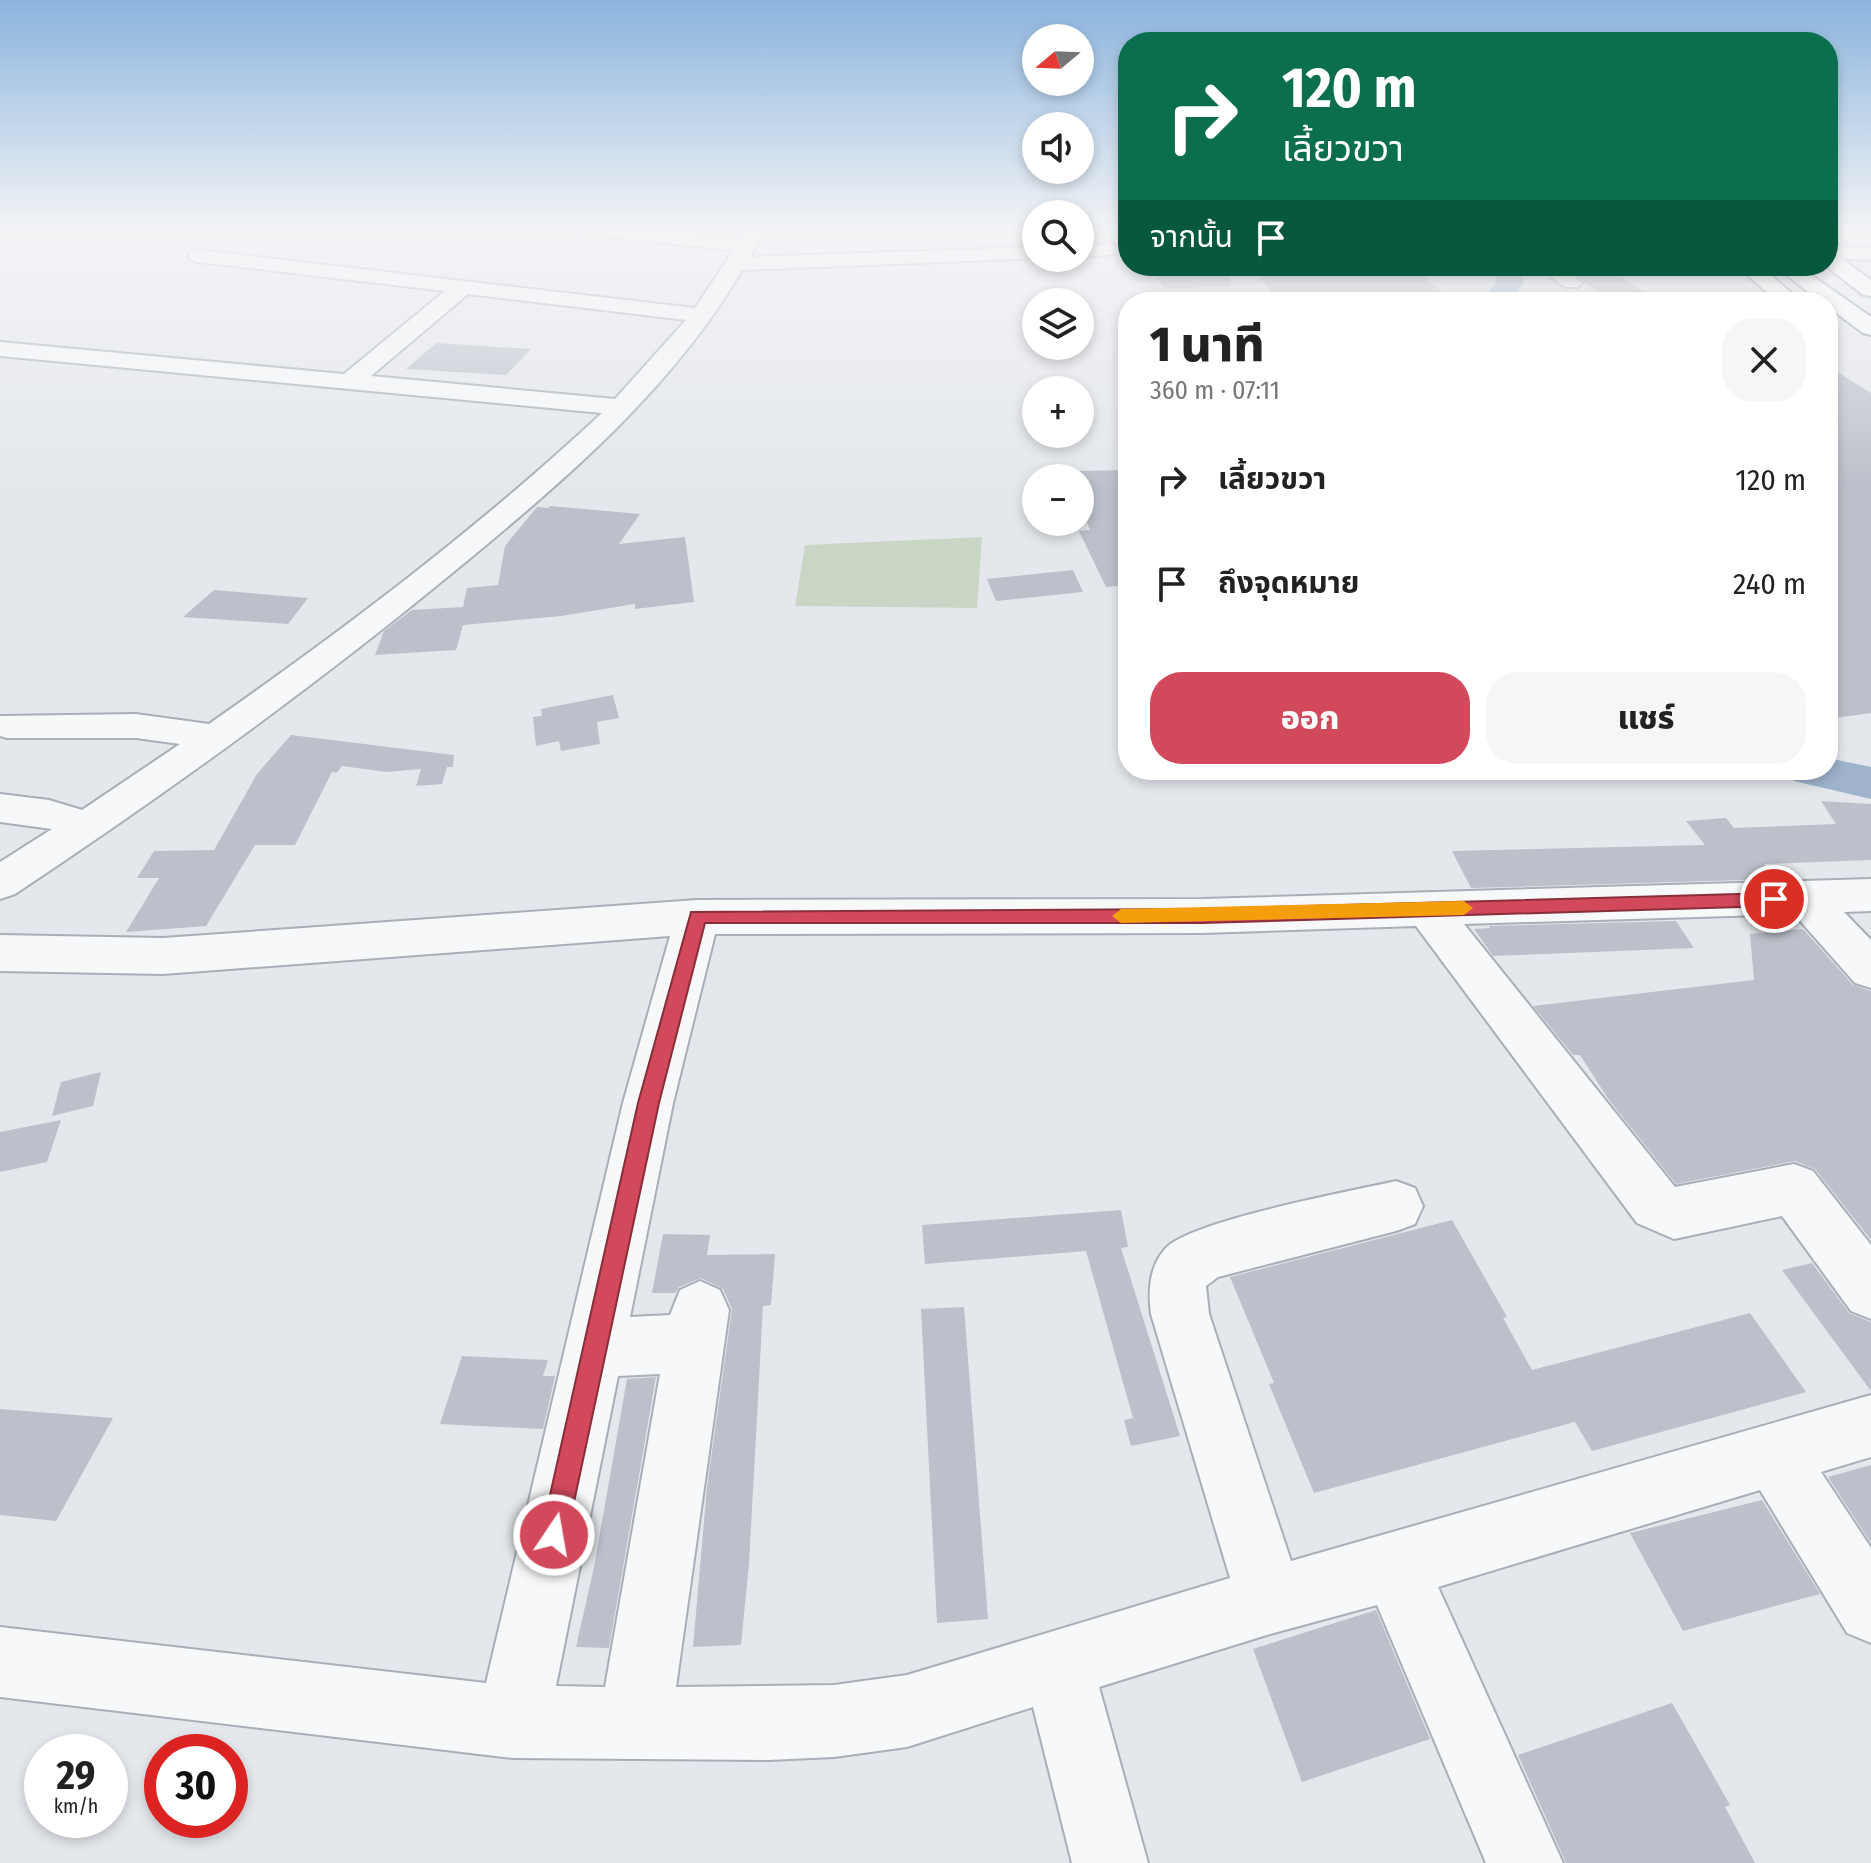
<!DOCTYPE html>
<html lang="th">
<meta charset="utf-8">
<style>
body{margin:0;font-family:"Fira Sans Condensed","Noto Sans Thai",sans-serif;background:#f6f6f6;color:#222;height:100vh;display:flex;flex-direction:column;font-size:30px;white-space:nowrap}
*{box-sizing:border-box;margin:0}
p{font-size:26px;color:#767676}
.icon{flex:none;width:44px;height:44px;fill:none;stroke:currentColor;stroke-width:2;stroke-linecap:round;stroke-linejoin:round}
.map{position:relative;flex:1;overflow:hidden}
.details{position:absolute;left:1118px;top:292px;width:720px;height:488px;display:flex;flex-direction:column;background:#fff;border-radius:32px;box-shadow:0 4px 12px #0003}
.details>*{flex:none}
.banner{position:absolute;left:1118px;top:32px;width:720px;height:244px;border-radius:32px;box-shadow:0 4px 12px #0003;background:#0b6e4f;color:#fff;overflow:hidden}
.needle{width:52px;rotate:251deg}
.fabs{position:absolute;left:1022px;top:24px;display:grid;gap:16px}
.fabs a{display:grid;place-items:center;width:72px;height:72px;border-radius:50%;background:#fff;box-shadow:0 4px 12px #0003;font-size:40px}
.speed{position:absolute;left:24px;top:1734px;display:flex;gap:16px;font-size:40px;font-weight:700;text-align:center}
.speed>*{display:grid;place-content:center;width:104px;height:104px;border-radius:50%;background:#fff;box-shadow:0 4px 12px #0003;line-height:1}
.speed small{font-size:20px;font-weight:400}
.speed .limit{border:12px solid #d22;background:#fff;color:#111}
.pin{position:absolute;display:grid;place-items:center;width:68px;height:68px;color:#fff;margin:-34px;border:4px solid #fff;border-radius:50%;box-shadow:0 2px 8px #0007}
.me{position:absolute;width:88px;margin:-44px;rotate:12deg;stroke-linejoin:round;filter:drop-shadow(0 0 6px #0008)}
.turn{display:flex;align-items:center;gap:28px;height:168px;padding:0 32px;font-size:36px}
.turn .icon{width:104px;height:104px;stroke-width:2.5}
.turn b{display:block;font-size:56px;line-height:68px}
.then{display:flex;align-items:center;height:76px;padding:0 32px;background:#0003;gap:16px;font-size:30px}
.round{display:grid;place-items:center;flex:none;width:84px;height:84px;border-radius:32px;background:#f6f6f6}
.overview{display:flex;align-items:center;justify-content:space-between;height:136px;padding:0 32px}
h1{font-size:48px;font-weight:800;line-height:60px}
.primary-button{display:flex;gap:16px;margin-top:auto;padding:16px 32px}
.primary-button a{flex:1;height:92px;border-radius:32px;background:#d1495b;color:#fff;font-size:32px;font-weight:800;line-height:92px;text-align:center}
.primary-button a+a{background:#f6f6f6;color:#222}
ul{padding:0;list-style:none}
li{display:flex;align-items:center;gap:24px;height:104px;padding:0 32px}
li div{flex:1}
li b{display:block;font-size:30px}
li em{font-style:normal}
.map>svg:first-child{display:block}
</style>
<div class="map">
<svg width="1871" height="1863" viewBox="0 0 1871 1863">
<rect width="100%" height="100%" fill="#e4e7ec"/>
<path fill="#c9d6c5" d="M982 537 977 608 795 606 805 545Z"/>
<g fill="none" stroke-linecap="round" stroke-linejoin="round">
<g fill="#9fb4cc" fill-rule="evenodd">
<path d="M1485 266H1513L1523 277V284L1515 295 1519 302H1493L1488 294 1497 279Z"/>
<path d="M1828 758 1871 767V799L1794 781 1787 770H1828Z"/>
</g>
</g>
<g fill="#bbc0ca">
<path d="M1149 266H1229L1230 286 1165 289Z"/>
<path d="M1250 266H1413L1453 302H1280Z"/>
<path d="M1566 266H1605L1654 299 1607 301Z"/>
<path d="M436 343 531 349 506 375 406 369Z"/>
<path d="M1828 366 1871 393V713L1828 719Z"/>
<path d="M1128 470V585L1106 587 1079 531 1090 530 1084 515 1089 514 1079 471Z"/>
<path d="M550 506 640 514 619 544 685 537 694 602 635 609V604L561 616 463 625 456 650 375 655 384 631 412 610 463 607 467 588 498 585 505 546 537 507 548 508Z"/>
<path d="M1073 570 1083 592 996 601 987 579Z"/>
<path d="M214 590 308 598 288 624 183 617Z"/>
<path d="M613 695 619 718 597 722 600 744 561 751 559 741 536 746 533 717 542 716 541 709Z"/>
<path d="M291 735 454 755 453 767H447L442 784 416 786 421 769 386 772 342 766 337 773 332 772 295 845H255L206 926 126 932 159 878H137L154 851 214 850 257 774Z"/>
<path d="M1821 801 1871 804V860L1764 864 1776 879 1471 888 1452 851 1705 845 1686 821 1726 818 1734 828 1836 824Z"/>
<path d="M1676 921 1694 948 1493 956 1474 929 1490 928 1489 926Z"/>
<path d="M1803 929 1853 985 1871 991V1240L1815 1169 1795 1161 1676 1184 1609 1100 1580 1055H1573L1533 1006 1754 980 1750 934Z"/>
<path d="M101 1072 93 1106 52 1116 61 1082Z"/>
<path d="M61 1120 47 1162 0 1172V1132Z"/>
<path d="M1121 1210 1128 1247 1121 1248 1180 1436 1131 1446 1124 1420 1133 1418 1086 1251 925 1264 922 1225Z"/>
<path d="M1452 1220 1507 1317 1503 1318 1532 1370 1750 1313 1806 1392 1592 1451 1575 1422 1314 1493 1269 1384 1274 1383 1230 1277Z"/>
<path d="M663 1234 710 1235 707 1255 775 1254 771 1305 763 1306 749 1564 741 1645 693 1647 707 1487 732 1309 723 1289 701 1278 679 1287 675 1293H652Z"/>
<path d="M1812 1263 1849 1313 1871 1322V1391L1782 1270Z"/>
<path d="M964 1307 988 1619 937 1623 921 1309Z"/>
<path d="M462 1356 548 1360 543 1376H555L543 1429 440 1424Z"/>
<path d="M656 1377 609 1648 576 1647 594 1567 627 1379Z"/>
<path d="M0 1409 113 1418 56 1521 0 1515Z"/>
<path d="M1871 1465V1543L1828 1477Z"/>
<path d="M1762 1500 1820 1594 1683 1631 1630 1533Z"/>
<path d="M1376 1610 1430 1739 1302 1782 1253 1649Z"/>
<path d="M1672 1703 1730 1805 1725 1807 1755 1863H1566L1518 1755Z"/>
</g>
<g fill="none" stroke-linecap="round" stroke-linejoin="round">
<defs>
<g id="minor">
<path d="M557 227H625L741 239 748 227H767L750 257 1036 247V258H1040L742 270C673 388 566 479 462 565 318 684 170 791 15 894L0 899V862L52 829 0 822V794L49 800 82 810 180 744 136 738H7L0 736V716L136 714 209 724C346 628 480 527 602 413L0 356V342L344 374 445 291 198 262 191 260 188 256 191 252 198 250 695 308 734 250 566 233ZM468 294 686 320 615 399 371 376Z"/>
<path d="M1110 244 1120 250 1117 254 1080 257V245Z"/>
<path d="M1828 246 1871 248V260L1828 258Z"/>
<path d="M1538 266H1561L1582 283 1578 287H1564Z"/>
<path d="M1871 879V911L1844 912 1871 940V988L1855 983 1794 914 1464 924 1675 1187 1794 1164 1813 1171 1871 1245V1319L1851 1311 1782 1216 1674 1239 1637 1223 1416 926 1202 933 715 934 673 1103 630 1317 670 1315 680 1290 700 1281 720 1290 729 1310 676 1687 834 1685 907 1675 1230 1578 1151 1314C1148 1292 1149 1267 1165 1249 1188 1221 1352 1191 1396 1181L1415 1188 1423 1206 1415 1224 1396 1231 1218 1277 1206 1286 1209 1314 1291 1561 1871 1395V1457L1821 1472 1871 1548V1643L1847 1633 1760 1490 1438 1587 1563 1863H1486L1377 1605 1270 1634 1099 1687 1148 1863H1072L1033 1707 907 1747 834 1757 769 1760 513 1758 0 1697V1627L486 1683 623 1103 670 936 163 974 0 971V935L163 938 697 900 1202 899ZM660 1374 605 1687 556 1686 618 1376Z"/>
</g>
<g id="highway">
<path d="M1828 252 1835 254 1871 280V296L1863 295 1826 266Z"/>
<path d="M1737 266H1760L1802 302H1778Z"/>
<path d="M1775 266H1798L1871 317V335L1863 333 1828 307V302H1821Z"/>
</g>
</defs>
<use href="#minor" stroke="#a9aeb7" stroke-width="4"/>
<use href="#highway" stroke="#8b94a3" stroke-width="4"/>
<use href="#minor" fill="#f7f8fa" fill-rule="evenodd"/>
<use href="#highway" fill="#fff" fill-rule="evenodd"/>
</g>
<linearGradient id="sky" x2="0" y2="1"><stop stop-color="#8bb4dd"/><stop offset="0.47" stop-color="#f3f4f6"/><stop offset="1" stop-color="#f3f4f6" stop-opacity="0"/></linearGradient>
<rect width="1871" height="488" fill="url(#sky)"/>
<path fill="#d1495b" stroke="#882f3b" stroke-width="2" d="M1774 893 1783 899 1774 906 1202 923H705L659 1103 567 1535 564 1545 554 1548 544 1545 541 1535 638 1103 691 912 1202 909Z"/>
<path fill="#f59e0b" d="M1464 901 1473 908 1464 915 1121 923 1112 916 1121 909Z"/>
</svg>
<div class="fabs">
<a><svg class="needle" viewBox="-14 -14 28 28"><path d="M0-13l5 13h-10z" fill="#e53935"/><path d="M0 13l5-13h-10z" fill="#767676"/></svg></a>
<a><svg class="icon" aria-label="sound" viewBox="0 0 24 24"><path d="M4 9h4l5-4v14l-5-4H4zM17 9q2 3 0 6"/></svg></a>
<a><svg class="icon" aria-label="search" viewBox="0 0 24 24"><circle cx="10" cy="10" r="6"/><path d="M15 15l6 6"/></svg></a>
<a><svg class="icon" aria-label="layers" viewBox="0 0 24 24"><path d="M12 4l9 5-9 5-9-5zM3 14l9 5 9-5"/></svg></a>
<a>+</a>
<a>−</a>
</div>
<div class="speed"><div>29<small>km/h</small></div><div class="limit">30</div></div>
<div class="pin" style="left:1774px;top:899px;background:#d93025"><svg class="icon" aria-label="arrive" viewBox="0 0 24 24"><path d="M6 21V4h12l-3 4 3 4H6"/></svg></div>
<svg class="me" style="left:554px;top:1535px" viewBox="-20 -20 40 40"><circle r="17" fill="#d1495b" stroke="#fff" stroke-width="3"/><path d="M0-11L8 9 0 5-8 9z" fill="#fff"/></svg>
<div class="banner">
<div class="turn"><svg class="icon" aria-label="right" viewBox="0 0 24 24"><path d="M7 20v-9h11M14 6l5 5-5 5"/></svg><div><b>120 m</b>เลี้ยวขวา</div></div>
<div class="then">จากนั้น<svg class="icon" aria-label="arrive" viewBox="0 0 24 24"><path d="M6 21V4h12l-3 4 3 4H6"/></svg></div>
</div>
<section class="details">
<div class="overview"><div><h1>1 นาที</h1><p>360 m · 07:11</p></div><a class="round"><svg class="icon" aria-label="close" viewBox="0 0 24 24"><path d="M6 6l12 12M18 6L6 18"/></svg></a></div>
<ul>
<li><svg class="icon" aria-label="right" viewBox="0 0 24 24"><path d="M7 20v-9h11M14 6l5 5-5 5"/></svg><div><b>เลี้ยวขวา</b></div><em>120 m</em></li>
<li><svg class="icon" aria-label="arrive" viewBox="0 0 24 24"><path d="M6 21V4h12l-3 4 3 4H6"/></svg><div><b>ถึงจุดหมาย</b></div><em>240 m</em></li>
</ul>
<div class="primary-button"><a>ออก</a><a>แชร์</a></div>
</section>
</div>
